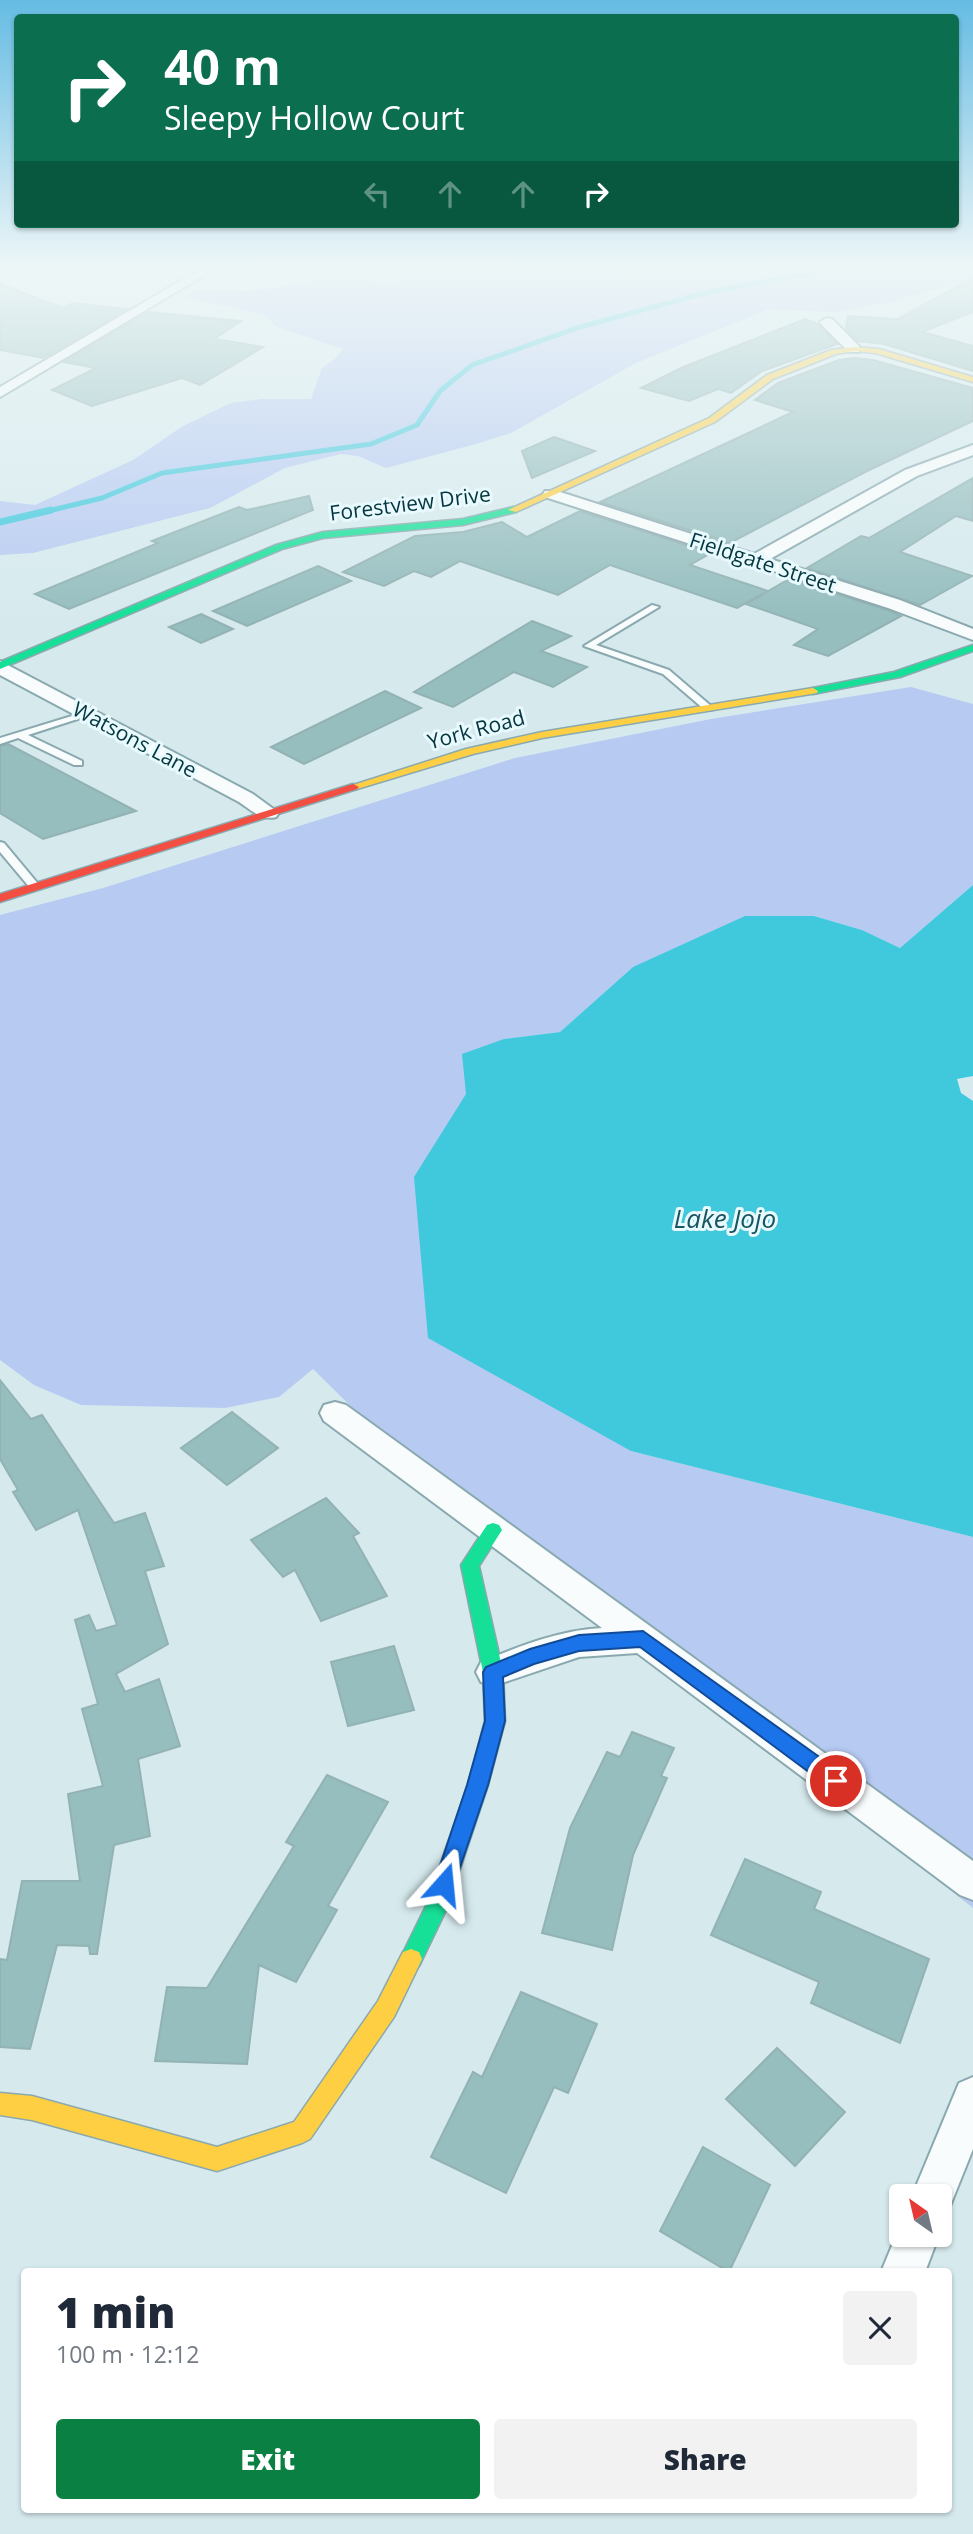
<!DOCTYPE html>
<meta charset="utf-8">
<style>
body{margin:0;font-family:"Open Sans",sans-serif;background:#f2f2f3;color:#1f2937;height:100vh;display:flex;flex-direction:column;font-size:26px;white-space:nowrap}
*{box-sizing:border-box;margin:0}
p{font-size:23px;color:#747a83}
.icon{flex:none;width:38px;height:38px;fill:none;stroke:currentColor;stroke-width:2;stroke-linecap:round;stroke-linejoin:round}
.map{position:relative;flex:1;overflow:hidden}
.side{position:absolute;left:21px;top:2268px;width:931px;height:245px;display:flex;flex-direction:column;background:#fff;border-radius:7px;box-shadow:0 2px 5px #0004}
.side>*{flex:none}
.top-card{position:absolute;left:14px;top:14px;width:945px;height:214px;border-radius:7px;box-shadow:0 2px 5px #0004;background:#0b6e4f;color:#fff;overflow:hidden}
.needle{width:46px;rotate:326deg}
.fabs{position:absolute;left:889px;top:2184px;display:grid;gap:14px}
.fabs a{display:grid;place-items:center;width:63px;height:63px;border-radius:7px;background:#fff;box-shadow:0 2px 5px #0004;font-size:35px}
.pin{position:absolute;display:grid;place-items:center;width:60px;height:60px;color:#fff;margin:-30px;border:4px solid #fff;border-radius:50%;box-shadow:0 2px 7px #0007}
.me{position:absolute;width:77px;margin:-38px;rotate:18deg;stroke-linejoin:round;filter:drop-shadow(0 0 5px #0008)}
.turn{display:flex;align-items:center;gap:24px;height:147px;padding:0 35px;font-size:32px}
.turn .icon{width:91px;height:91px;stroke-width:2.5}
.turn b{display:block;font-size:49px;line-height:60px}
.lanes{display:flex;align-items:center;height:66px;padding:0 35px;background:#0003;justify-content:center;gap:35px;direction:ltr}
.lanes .off{opacity:.35}
.round{display:grid;place-items:center;flex:none;width:74px;height:74px;border-radius:7px;background:#f2f2f3}
.summary{display:flex;align-items:center;justify-content:space-between;height:119px;padding:0 35px}
h1{font-size:42px;font-weight:800;line-height:52px}
.cta{display:flex;gap:14px;margin-top:auto;padding:14px 35px}
.cta a{flex:1;height:80px;border-radius:7px;background:#0b8043;color:#fff;font-size:28px;font-weight:800;line-height:80px;text-align:center}
.cta a+a{background:#f2f2f3;color:#1f2937}
.map>svg:first-child{display:block}
</style>
<div class="map">
<svg width="973" height="2534" viewBox="0 0 973 2534">
<rect width="100%" height="100%" fill="#d6eaee"/>
<g fill="#b7caf2">
<path d="M405 264H536L582 274 630 277 721 264H973V278L894 301 835 312 769 309 636 363 511 433 476 444 386 468 358 456 341 454 285 468 210 508 33 553 0 555V501L35 505 133 460 183 426 231 403 262 399H311L322 368 335 359 343 349 277 327 264 315 186 297 195 290 245 291 281 287 319 279 350 278 399 283 408 270Z"/>
<path d="M911 687 973 704V885L900 948 862 930 814 916 633 967 560 1032 504 1039 415 1177 631 1451 973 1537V1908L613 1623 449 1503 313 1369 279 1397 225 1408 81 1405 34 1385 0 1360V915L103 888 515 758 711 719Z"/>
</g>
<path fill="#40c8dc" d="M973 885V1076L957 1079 961 1093 973 1101V1537L631 1451 428 1338 414 1177 466 1094 462 1054 504 1039 560 1032 633 967 745 916H814L862 930 900 948Z"/>
<g fill="none" stroke-linecap="round" stroke-linejoin="round">
<path stroke="#40c8dc" stroke-width="5" d="M44 512 102 498 162 473 371 444 417 425 440 391 472 365 580 327 705 293 858 264"/>
<path stroke="#40c8dc" stroke-width="7" d="M0 522 51 510"/>
</g>
<g fill="#96bebf" stroke="#92b2b3" stroke-width="2">
<path d="M973 278V312L922 332 973 346V371L884 344 858 341 846 329 848 316 898 319Z"/>
<path d="M0 284 63 308 73 303 127 309 43 358 0 350Z"/>
<path d="M148 312 241 321 214 339 263 347 200 385 182 378 92 406 52 390 96 368 64 362Z"/>
<path d="M805 319 818 324 837 344 762 371 731 393 718 389 689 401 641 388 681 368Z"/>
<path d="M854 358 873 360 973 388V421L865 472 730 543 600 502 793 412 755 400 778 383 839 360Z"/>
<path d="M554 437 595 451 532 478 522 451Z"/>
<path d="M973 478V521L956 516 900 552 972 576 920 605 807 568 861 536 869 538Z"/>
<path d="M309 496 313 510 69 609 35 594 158 543 152 541 239 507 247 510Z"/>
<path d="M580 511 711 553 690 565 768 591 737 608 610 565 558 595 460 561 431 577 414 571 384 586 343 572 415 536 463 532 502 522 527 537Z"/>
<path d="M318 566 351 581 247 626 213 611Z"/>
<path d="M789 579 887 610 901 616 828 656 794 645 818 629 746 604Z"/>
<path d="M201 614 233 629 201 643 169 627Z"/>
<path d="M532 621 571 636 541 651 587 667 553 687 514 672 453 707 414 692Z"/>
<path d="M385 691 421 708 304 764 271 747Z"/>
<path d="M8 744 136 811 43 839 0 813V746Z"/>
<path d="M0 1380 31 1419 42 1415 114 1523 145 1513 164 1566 145 1571 168 1644 116 1674 125 1692 159 1679 180 1746 138 1759 150 1836 114 1845 97 1954H90L89 1946 57 1945 30 2049 0 2047V1959L7 1960 22 1881H80L68 1794 103 1786 82 1709 98 1704 75 1620 89 1615 96 1631 117 1625 78 1510 36 1530 13 1492 18 1490 0 1459Z"/>
<path d="M232 1412 278 1448 227 1485 181 1448Z"/>
<path d="M326 1498 359 1533 353 1536 387 1596 321 1621 295 1570 283 1577 251 1540Z"/>
<path d="M394 1646 414 1710 348 1726 331 1662Z"/>
<path d="M632 1732 674 1748 661 1776 667 1778 633 1855 612 1950 542 1933 570 1828 607 1752 620 1757Z"/>
<path d="M327 1775 388 1802 328 1906 337 1910 296 1982 259 1965 247 2064 155 2061 167 1987 207 1988 294 1846 286 1842Z"/>
<path d="M745 1859 821 1892 814 1909 929 1959 900 2043 811 2003 819 1982 711 1935Z"/>
<path d="M521 1992 597 2024 568 2093 554 2087 506 2193 431 2157 473 2072 482 2077Z"/>
<path d="M777 2048 845 2112 795 2166 726 2099Z"/>
<path d="M703 2147 770 2185 729 2272 660 2231Z"/>
</g>
<g fill="none" stroke-linecap="round" stroke-linejoin="round">
<defs>
<g id="lane">
<path d="M652 605 659 607 596 645 669 670 711 706V710H705L663 674 584 646Z"/>
<path d="M85 712 93 714 28 735 82 761V765H74L18 738 0 744V738Z"/>
<path d="M0 842 4 843 39 885V889H31L0 852Z"/>
</g>
<g id="street">
<path d="M209 264H223L0 397V387Z"/>
<path d="M827 318 832 319 859 346V352H849L822 325 820 322Z"/>
<path d="M973 445V455L917 476 770 559 900 600 973 629V640L888 608 545 497 543 494 545 491H557L754 554 905 470Z"/>
<path d="M0 661 253 794 279 813 276 817C262 821 251 810 239 802L0 675Z"/>
<path d="M335 1402 346 1405 973 1861V1900L960 1895 637 1653 579 1657 493 1686 481 1682 476 1672 481 1662C520 1646 560 1630 602 1628L324 1421 320 1413 324 1405Z"/>
<path d="M973 2077V2149L948 2211 940 2214V2196H912L959 2083Z"/>
<path d="M901 2224V2235H939L925 2272H881Z"/>
</g>
<g id="fast">
<path d="M513 507 516 508V512L463 525 323 538 282 549 0 669V662L276 545 323 532 463 519Z"/>
<path d="M973 645V651L900 677 813 694 808 691 813 688 894 672Z"/>
<path d="M493 1523 499 1525 502 1530 479 1566 503 1672 505 1721 488 1785 447 1908 419 1966 411 1969 403 1966 400 1959 426 1906 468 1785 485 1721 483 1672 461 1565 487 1525Z"/>
</g>
<g id="slow">
<path d="M854 347 879 349 973 377V382L875 353 854 351 836 354 773 379 715 422 516 512 508 510 709 418 767 375 831 350Z"/>
<path d="M813 688 818 691 817 693 542 738 473 754 357 789H349L347 787 466 749 542 732Z"/>
<path d="M411 1949 419 1952 422 1959 394 2017 310 2139 302 2143 217 2171 32 2120 0 2115V2093L32 2096 217 2147 294 2122 378 2001 403 1952Z"/>
</g>
<path id="jam" d="M353 784 359 787 357 789 0 902V894Z"/>
</defs>
<use href="#lane" stroke="#89a9af" stroke-width="4"/>
<use href="#street" stroke="#89a9af" stroke-width="4"/>
<use href="#fast" stroke="#89a9af" stroke-width="3"/>
<use href="#slow" stroke="#89a9af" stroke-width="3"/>
<use href="#jam" stroke="#89a9af" stroke-width="3"/>
<use href="#lane" fill="#f9fcfc" fill-rule="evenodd"/>
<use href="#street" fill="#f9fcfc" fill-rule="evenodd"/>
<use href="#fast" fill="#16e098" fill-rule="evenodd"/>
<use href="#slow" fill="#ffcf43" fill-rule="evenodd"/>
<use href="#jam" fill="#f24e42" fill-rule="evenodd"/>
</g>
<linearGradient id="sky" x2="0" y2="1"><stop stop-color="#65bce3"/><stop offset="0.43" stop-color="#edf6f7"/><stop offset="1" stop-color="#edf6f7" stop-opacity="0"/></linearGradient>
<rect width="973" height="618" fill="url(#sky)"/>
<path fill="#1a73e8" stroke="#114b97" stroke-width="2" d="M643 1631 843 1774 846 1781 843 1787 836 1790 829 1787 640 1647 579 1651 534 1664 503 1677 505 1721 488 1785 452 1891 444 1893 437 1891 434 1884 467 1785 485 1721 483 1672 486 1667 530 1649 579 1635Z"/>
<g text-anchor="middle" dominant-baseline="central" stroke-width="6" stroke-linejoin="round" paint-order="stroke">
<g font-size="21" fill="#05363f" stroke="#e8fafe">
<text transform="translate(410 503) rotate(-7)">Forestview Drive</text>
<text transform="translate(763 562) rotate(18)">Fieldgate Street</text>
<text transform="translate(476 729) rotate(-15)">York Road</text>
<text transform="translate(135 739) rotate(28)">Watsons Lane</text>
</g>
<g font-size="26" font-style="italic" fill="#185560" stroke="#e8fafe">
<text x="725" y="1218">Lake Jojo</text>
</g>
</g>
</svg>
<div class="fabs">
<a><svg class="needle" viewBox="-14 -14 28 28"><path d="M0-13l5 13h-10z" fill="#e53935"/><path d="M0 13l5-13h-10z" fill="#747a83"/></svg></a>
</div>
<div class="pin" style="left:836px;top:1781px;background:#d93025"><svg class="icon" aria-label="arrive" viewBox="0 0 24 24"><path d="M6 21V4h12l-3 4 3 4H6"/></svg></div>
<svg class="me" style="left:444px;top:1884px" viewBox="-20 -20 40 40"><path d="M0-17L14 15 0 8-14 15z" fill="#1a73e8" stroke="#fff" stroke-width="4"/></svg>
<div class="top-card">
<div class="turn"><svg class="icon" aria-label="right" viewBox="0 0 24 24"><path d="M7 20v-9h11M14 6l5 5-5 5"/></svg><div><b>40 m</b>Sleepy Hollow Court</div></div>
<div class="lanes"><svg class="icon off" aria-label="left" viewBox="0 0 24 24"><path d="M17 20v-9H6M10 6l-5 5 5 5"/></svg><svg class="icon off" aria-label="ahead" viewBox="0 0 24 24"><path d="M12 20V5M6 11l6-6 6 6"/></svg><svg class="icon off" aria-label="ahead" viewBox="0 0 24 24"><path d="M12 20V5M6 11l6-6 6 6"/></svg><svg class="icon" aria-label="right" viewBox="0 0 24 24"><path d="M7 20v-9h11M14 6l5 5-5 5"/></svg></div>
</div>
<section class="side">
<div class="summary"><div><h1>1 min</h1><p>100 m · 12:12</p></div><a class="round"><svg class="icon" aria-label="close" viewBox="0 0 24 24"><path d="M6 6l12 12M18 6L6 18"/></svg></a></div>
<div class="cta"><a>Exit</a><a>Share</a></div>
</section>
</div>
